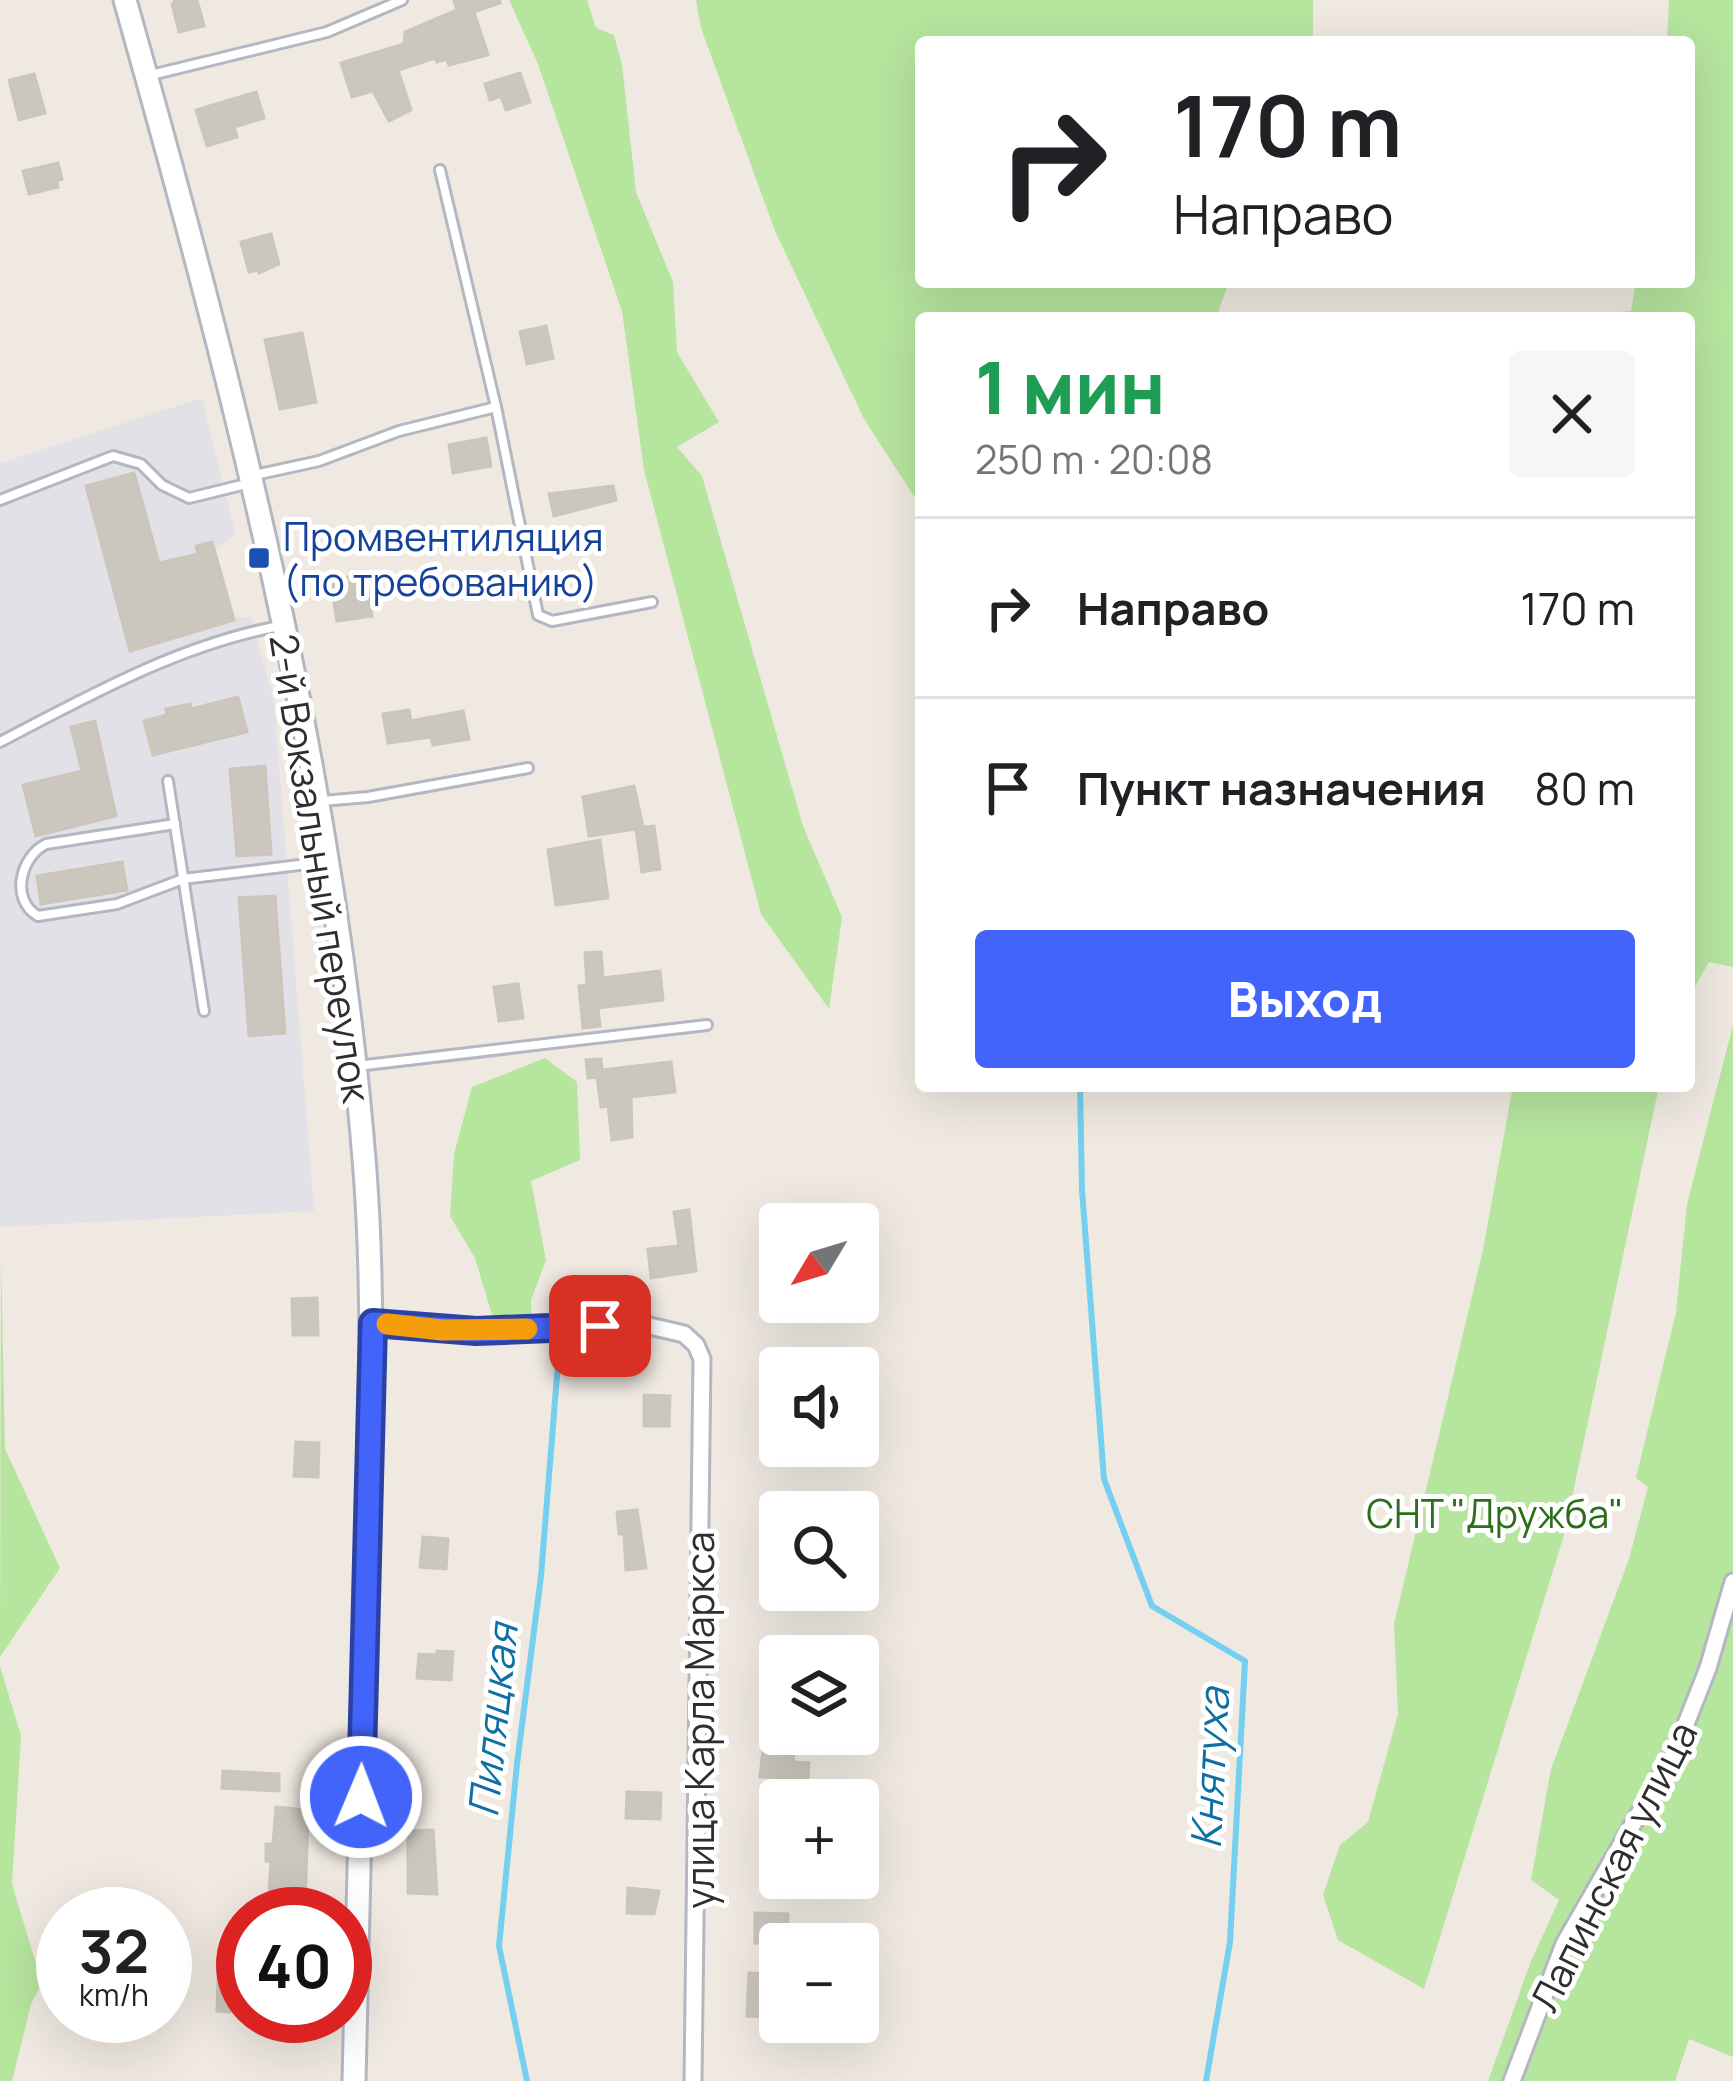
<!DOCTYPE html>
<html lang="ru">
<meta charset="utf-8">
<style>
body{margin:0;font-family:Manrope,sans-serif;background:#f6f6f6;color:#202124;height:100vh;display:flex;flex-direction:column;font-size:45px;white-space:nowrap}
*{box-sizing:border-box;margin:0}
p{font-size:39px;color:#757577}
.icon{flex:none;width:66px;height:66px;fill:none;stroke:currentColor;stroke-width:2;stroke-linecap:round;stroke-linejoin:round}
.map{position:relative;flex:1;overflow:hidden}
.details{position:absolute;left:915px;top:312px;width:780px;height:780px;display:flex;flex-direction:column;background:#fff;border-radius:12px;box-shadow:0 12px 48px #0002}
.details>*{flex:none}
.hud{position:absolute;left:915px;top:36px;width:780px;height:252px;border-radius:12px;box-shadow:0 12px 48px #0002;background:#fff;color:#202124;overflow:hidden}
.needle{width:78px;rotate:232deg}
.buttons{position:absolute;left:759px;top:1203px;display:grid;gap:24px}
.buttons a{display:grid;place-items:center;width:120px;height:120px;border-radius:12px;background:#fff;box-shadow:0 12px 48px #0002;font-size:60px}
.speed{position:absolute;left:36px;top:1887px;display:flex;gap:24px;font-size:60px;font-weight:700;text-align:center}
.speed>*{display:grid;place-content:center;width:156px;height:156px;border-radius:50%;background:#fff;box-shadow:0 12px 48px #0002;line-height:1}
.speed small{font-size:30px;font-weight:400}
.speed .limit{border:18px solid #d22;background:#fff;color:#111}
.pin{position:absolute;display:grid;place-items:center;width:102px;height:102px;color:#fff;margin:-51px;border-radius:24px;box-shadow:0 6px 18px #0006}
.me{position:absolute;width:132px;margin:-66px;rotate:1deg;stroke-linejoin:round;filter:drop-shadow(0 0 9px #0008)}
.turn{display:flex;align-items:center;gap:42px;height:252px;padding:0 60px;font-size:54px}
.turn .icon{width:156px;height:156px;stroke-width:2.5}
.turn b{display:block;font-size:84px;line-height:102px}
.round{display:grid;place-items:center;flex:none;width:126px;height:126px;border-radius:12px;background:#f6f6f6}
.headline{display:flex;align-items:center;justify-content:space-between;height:204px;padding:0 60px}
h1{font-size:72px;font-weight:800;line-height:90px;color:#1e9e55}
.action{display:flex;gap:24px;margin-top:auto;padding:24px 60px}
.action a{flex:1;height:138px;border-radius:12px;background:#4264fb;color:#fff;font-size:48px;font-weight:800;line-height:138px;text-align:center}
ul{padding:0;list-style:none}
li{display:flex;align-items:center;gap:36px;height:180px;padding:0 60px;border-top:3px solid #e0e0e0}
li div{flex:1}
li b{display:block;font-size:45px}
li em{font-style:normal}
.map>svg:first-child{display:block}
</style>
<div class="map">
<svg width="1733" height="2081" viewBox="0 0 1733 2081">
<rect width="100%" height="100%" fill="#efe9e1"/>
<path fill="#e3e1e8" d="M202 398 235 534 216 549 233 617H251L274 701 314 1211 0 1227V463Z"/>
<g fill="#b6e59e">
<path d="M509 0H587L596 28 614 35 622 65 636 192 673 282 677 352 719 422 677 447 702 476 803 826 842 917 829 1009 761 914 644 470 622 311 538 64Z"/>
<path d="M696 0H1313V37L1311 42H921V282H1229L1216 318H921V507L864 419 775 231 701 28Z"/>
<path d="M1669 0H1733V967L1709 962 1689 997V318H1606L1607 313 1631 311 1636 282H1689V42H1667Z"/>
<path d="M1733 1025V2057L1689 2039 1675 2081H1488L1531 1961 1559 1900 1531 1880 1551 1769 1629 1559 1648 1487 1636 1478 1676 1312 1687 1204Z"/>
<path d="M545 1058 577 1082 580 1160 531 1181 546 1260 531 1300 532 1317 504 1319 492 1315 475 1258 450 1216 454 1154 472 1087Z"/>
<path d="M1513 1086H1659L1564 1535 1424 1989 1338 1940 1323 1895 1340 1845 1368 1822 1398 1714 1394 1624 1483 1250Z"/>
<path d="M1 1256 5 1449 60 1568 0 1657Z"/>
<path d="M0 1666 21 1736 12 1884 42 1984 31 2004 12 2081H0Z"/>
</g>
<g fill="none" stroke-linecap="round" stroke-linejoin="round">
<g stroke="#75cff0" stroke-width="6">
<path d="M1080 1086 1082 1190 1104 1479 1152 1606 1245 1661 1230 1942 1206 2081"/>
<path d="M527 2081 499 1946 517 1764 541 1576 558 1363"/>
</g>
</g>
<g fill="#cbc7bf" stroke="#cbc5ba" stroke-width="3">
<path d="M176 0H197L204 26 179 32 172 4Z"/>
<path d="M454 0H500V3L474 12 488 55 449 65 447 59 437 62 435 58 398 70 411 110 389 121 373 91 352 97 341 63 404 44 405 32 457 10Z"/>
<path d="M520 73 530 102 506 110 501 96 490 100 485 84Z"/>
<path d="M34 74 45 113 19 120 9 80Z"/>
<path d="M256 92 264 118 234 127 237 137 207 146 196 110Z"/>
<path d="M58 163 62 179 57 181 58 187 29 194 23 171Z"/>
<path d="M271 234 279 264 259 273 258 270 249 272 241 242Z"/>
<path d="M546 326 553 358 527 364 520 332Z"/>
<path d="M302 333 316 402 280 409 265 340Z"/>
<path d="M486 438 491 466 453 473 449 445Z"/>
<path d="M134 473 159 563 198 554 196 546 212 542 234 620 130 651 86 486Z"/>
<path d="M613 486 616 500 554 516 549 494Z"/>
<path d="M353 575 358 579 366 578 372 616 337 621 331 583Z"/>
<path d="M238 697 247 732 153 755 144 721 167 715 166 709 190 704 191 709Z"/>
<path d="M409 710 411 721 463 711 469 739 433 745 431 737 388 743 383 714Z"/>
<path d="M95 721 116 816 36 836 23 785 82 771 71 727Z"/>
<path d="M265 766 271 854 237 856 230 769Z"/>
<path d="M634 786 643 827 654 826 660 869 642 872 636 829 589 836 583 797Z"/>
<path d="M600 840 608 898 556 905 548 850Z"/>
<path d="M122 862 127 890 41 904 37 876Z"/>
<path d="M275 896 285 1033 249 1036 239 898Z"/>
<path d="M601 952 603 978 660 971 663 1000 598 1008 600 1026 583 1028 579 986 587 985 585 953Z"/>
<path d="M518 984 523 1018 499 1021 494 987Z"/>
<path d="M601 1059 602 1070 671 1062 675 1092 631 1097 632 1137 612 1140 608 1106 601 1107 597 1077 588 1078 586 1060Z"/>
<path d="M689 1210 696 1271 651 1278 648 1249 679 1246 674 1212Z"/>
<path d="M317 1298 318 1335H293L292 1299Z"/>
<path d="M644 1395 670 1396 669 1426H644Z"/>
<path d="M296 1442 319 1443 318 1477 294 1476Z"/>
<path d="M637 1510 646 1568 626 1570 624 1534H619L617 1512Z"/>
<path d="M423 1537 448 1539 446 1569 420 1567Z"/>
<path d="M437 1651 453 1652 451 1680 417 1678 419 1654 437 1655Z"/>
<path d="M766 1722 780 1723V1734H796L793 1762 809 1763 808 1779 760 1777Z"/>
<path d="M223 1771 279 1774V1791L222 1788Z"/>
<path d="M627 1792 661 1793 660 1819 626 1818Z"/>
<path d="M276 1807 308 1810 305 1912 268 1910 271 1862 266 1861V1844H273Z"/>
<path d="M433 1830 437 1894 408 1893V1831Z"/>
<path d="M628 1888 659 1891 654 1914 627 1913Z"/>
<path d="M755 1913 788 1914 787 1944 755 1943Z"/>
<path d="M219 1953H234L230 2012 217 2011Z"/>
<path d="M749 1973 770 1974 768 2017 747 2016Z"/>
<path d="M268 2016H304L303 2038 267 2036Z"/>
</g>
<g fill="none" stroke-linecap="round" stroke-linejoin="round">
<defs>
<g id="lane">
<path d="M151 75 327 32 402 0"/>
<path d="M440 170 496 407 538 615 552 621 652 602"/>
<path d="M255 475 319 461 399 431 496 407"/>
<path d="M0 500 113 456 141 464 162 485 189 498 246 484"/>
<path d="M0 742C88 696 181 644 280 626"/>
<path d="M168 781 204 1011"/>
<path d="M322 801 368 797 528 768"/>
<path d="M175 824 46 844C20 857 10 900 38 916L117 904 183 879 324 862"/>
<path d="M357 1066 707 1025"/>
</g>
<g id="street">
<path d="M373 1323 476 1331 641 1324 684 1334 696 1345 702 1359 693 2081"/>
<path d="M1512 2081 1564 1944 1676 1749 1708 1668 1733 1582"/>
</g>
<path id="secondary" d="M125 0C233 383 334 772 365 1171 375 1305 370 1438 366 1573 362 1742 358 1912 354 2081"/>
</defs>
<use href="#lane" stroke="#b4b7c1" stroke-width="14"/>
<use href="#street" stroke="#b4b7c1" stroke-width="21"/>
<use href="#secondary" stroke="#b4b7c1" stroke-width="27"/>
<use href="#lane" stroke="#fff" stroke-width="8"/>
<use href="#street" stroke="#fff" stroke-width="15"/>
<use href="#secondary" stroke="#fff" stroke-width="21"/>
</g>
<g fill="none" stroke-linecap="round" stroke-linejoin="round">
<defs>
<path id="route" d="M361 1797 373 1323 476 1331 600 1326"/>
</defs>
<use href="#route" stroke="#2b41a3" stroke-width="30"/>
<use href="#route" stroke="#4264fb" stroke-width="21"/>
<path stroke="#f59e0b" stroke-width="21" d="M387 1324 442 1330 527 1329"/>
</g>
<rect fill="#1a4fb4" stroke="#fff" stroke-width="4.5" x="247" y="546" width="24" height="24" rx="6"/>
<g text-anchor="middle" dominant-baseline="central" stroke-width="10" stroke-linejoin="round" paint-order="stroke">
<g font-size="39" fill="#164399" stroke="#fff" text-anchor="start">
<text x="283" y="536">Промвентиляция<tspan x="283" dy="45">(по требованию)</tspan></text>
</g>
<g font-size="39" fill="#2e2e2e" stroke="#fff">
<text transform="translate(321 868) rotate(81)">2-й Вокзальный переулок</text>
<text transform="translate(699 1720) rotate(-90)">улица Карла Маркса</text>
<text transform="translate(1613 1866) rotate(-63)">Лапинская улица</text>
</g>
<g font-size="39" fill="#2c6e1b" stroke="#fff">
<text x="1495" y="1513">СНТ "Дружба"</text>
</g>
<g font-size="42" font-style="italic" fill="#0d6fa3" stroke="#fff">
<text transform="translate(492 1720) rotate(-84)">Пиляцкая</text>
<text transform="translate(1209 1768) rotate(-87)">Княтуха</text>
</g>
</g>
</svg>
<div class="buttons">
<a><svg class="needle" viewBox="-14 -14 28 28"><path d="M0-13l5 13h-10z" fill="#e53935"/><path d="M0 13l5-13h-10z" fill="#757577"/></svg></a>
<a><svg class="icon" aria-label="sound" viewBox="0 0 24 24"><path d="M4 9h4l5-4v14l-5-4H4zM17 9q2 3 0 6"/></svg></a>
<a><svg class="icon" aria-label="search" viewBox="0 0 24 24"><circle cx="10" cy="10" r="6"/><path d="M15 15l6 6"/></svg></a>
<a><svg class="icon" aria-label="layers" viewBox="0 0 24 24"><path d="M12 4l9 5-9 5-9-5zM3 14l9 5 9-5"/></svg></a>
<a>+</a>
<a>−</a>
</div>
<div class="speed"><div>32<small>km/h</small></div><div class="limit">40</div></div>
<div class="pin" style="left:600px;top:1326px;background:#d93025"><svg class="icon" aria-label="arrive" viewBox="0 0 24 24"><path d="M6 21V4h12l-3 4 3 4H6"/></svg></div>
<svg class="me" style="left:361px;top:1797px" viewBox="-20 -20 40 40"><circle r="17" fill="#4264fb" stroke="#fff" stroke-width="3"/><path d="M0-11L8 9 0 5-8 9z" fill="#fff"/></svg>
<div class="hud">
<div class="turn"><svg class="icon" aria-label="right" viewBox="0 0 24 24"><path d="M7 20v-9h11M14 6l5 5-5 5"/></svg><div><b>170 m</b>Направо</div></div>
</div>
<section class="details">
<div class="headline"><div><h1>1 мин</h1><p>250 m · 20:08</p></div><a class="round"><svg class="icon" aria-label="close" viewBox="0 0 24 24"><path d="M6 6l12 12M18 6L6 18"/></svg></a></div>
<ul>
<li><svg class="icon" aria-label="right" viewBox="0 0 24 24"><path d="M7 20v-9h11M14 6l5 5-5 5"/></svg><div><b>Направо</b></div><em>170 m</em></li>
<li><svg class="icon" aria-label="arrive" viewBox="0 0 24 24"><path d="M6 21V4h12l-3 4 3 4H6"/></svg><div><b>Пункт назначения</b></div><em>80 m</em></li>
</ul>
<div class="action"><a>Выход</a></div>
</section>
</div>
